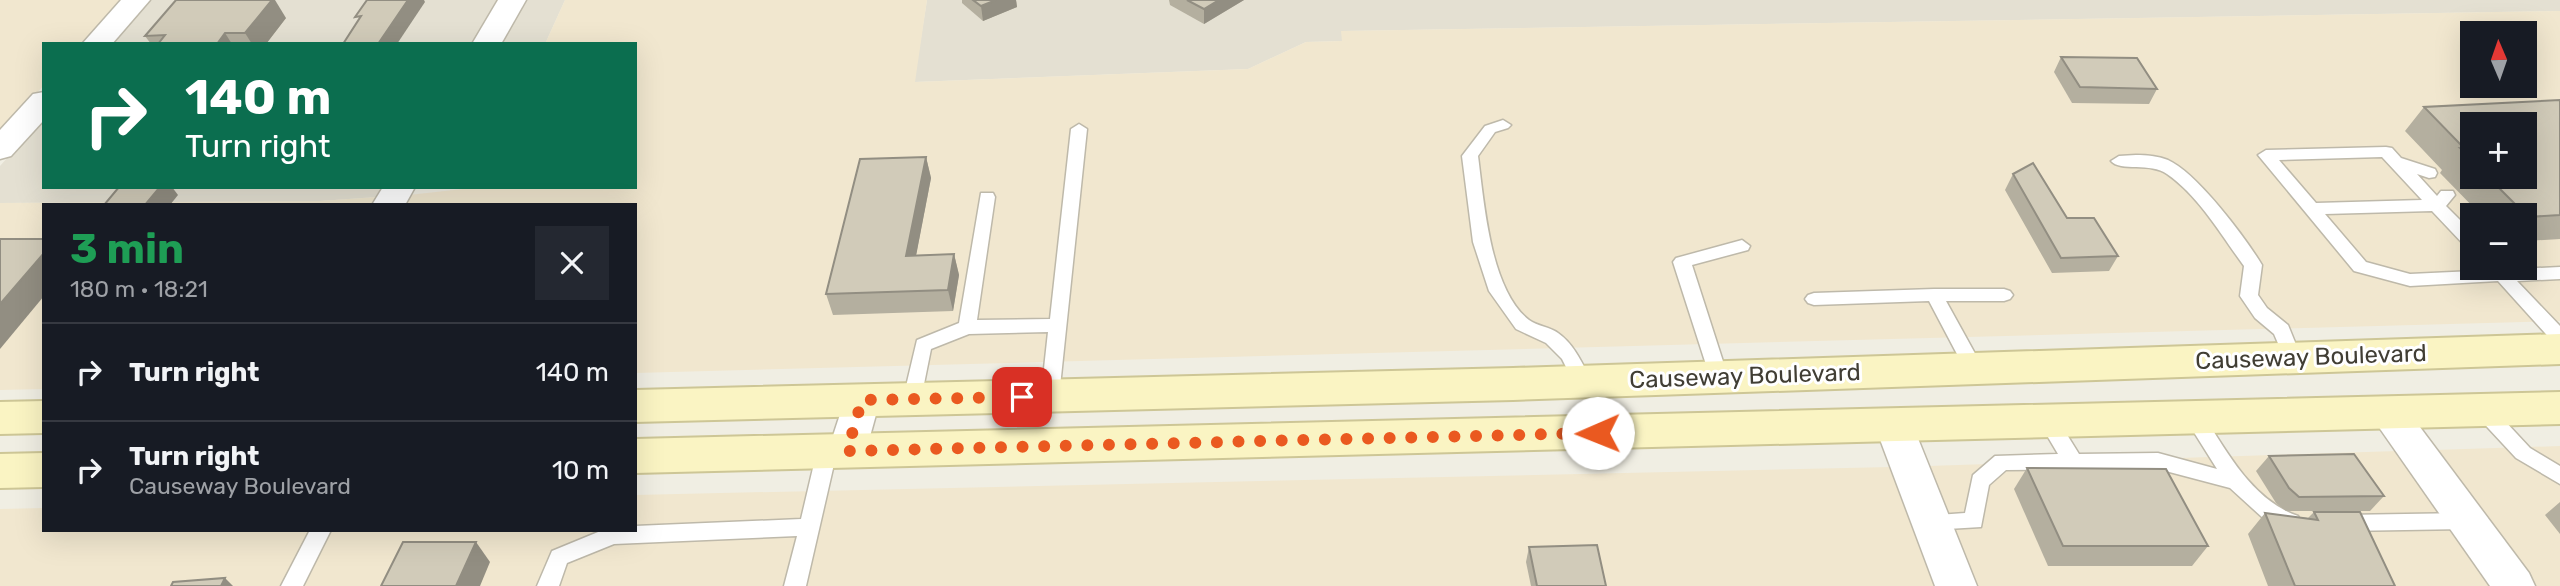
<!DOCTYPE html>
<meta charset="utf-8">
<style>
body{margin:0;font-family:Rubik,sans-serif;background:#242831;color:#f1f3f6;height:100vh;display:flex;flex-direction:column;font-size:26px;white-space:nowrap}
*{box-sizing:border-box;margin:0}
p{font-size:23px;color:#9ea1a6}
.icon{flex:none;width:38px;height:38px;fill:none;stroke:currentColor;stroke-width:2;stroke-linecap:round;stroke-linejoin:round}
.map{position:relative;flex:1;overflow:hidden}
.details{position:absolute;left:42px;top:203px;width:595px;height:329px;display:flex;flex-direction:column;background:#171b24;border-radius:0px;box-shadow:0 7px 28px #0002}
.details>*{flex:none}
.hud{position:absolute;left:42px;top:42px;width:595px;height:147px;border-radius:0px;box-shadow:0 7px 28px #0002;background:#0b6e4f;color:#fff;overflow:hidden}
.needle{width:46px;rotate:358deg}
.fabs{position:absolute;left:2460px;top:21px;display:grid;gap:14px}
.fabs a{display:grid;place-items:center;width:77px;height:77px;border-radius:0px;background:#171b24;box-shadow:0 7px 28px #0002;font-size:35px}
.pin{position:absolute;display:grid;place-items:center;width:60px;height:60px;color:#fff;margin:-30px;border-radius:14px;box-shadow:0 4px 10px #0006}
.me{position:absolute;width:77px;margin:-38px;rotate:269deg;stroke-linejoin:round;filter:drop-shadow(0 0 5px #0008)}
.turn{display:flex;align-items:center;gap:24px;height:147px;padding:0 28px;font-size:32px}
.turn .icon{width:91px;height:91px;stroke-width:2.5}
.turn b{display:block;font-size:49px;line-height:60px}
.round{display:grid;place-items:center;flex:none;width:74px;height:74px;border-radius:0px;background:#242831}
.head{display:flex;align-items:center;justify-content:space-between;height:119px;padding:0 28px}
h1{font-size:42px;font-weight:700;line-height:52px;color:#1e9e55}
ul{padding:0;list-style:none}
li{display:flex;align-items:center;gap:21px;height:98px;padding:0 28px;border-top:2px solid #363941}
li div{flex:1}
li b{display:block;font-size:26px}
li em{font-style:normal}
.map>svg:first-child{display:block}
</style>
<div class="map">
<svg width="2560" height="586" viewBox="0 0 2560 586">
<rect width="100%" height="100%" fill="#f0eee3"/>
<g fill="#e4e0d2">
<path d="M150 0H499L471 44H110Z"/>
<path d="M525 0H565L545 44H499Z"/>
<path d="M927 0H2560V11L1342 31V41L1306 42 1248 69 914 82Z"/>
<path d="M44 117V187H383L377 197 320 201 0 203V166Z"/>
</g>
<g fill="#f1e7cf" fill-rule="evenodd">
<path d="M0 0H123L82 44H44V85L0 133Z"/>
<path d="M565 0H927L915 82 1248 69 1306 42 1342 41 1341 31 2560 11V321L635 373V205H403L409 195 481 187H635V44H545ZM2473 33H2525V86H2473ZM2473 124H2525V177H2473ZM2473 215H2525V268H2473Z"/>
<path d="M377 197 372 205H44V389L0 390V203L320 201Z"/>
<path d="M2560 446V586H2533L2434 450Z"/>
<path d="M2398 451 2493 586H1976L1928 466Z"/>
<path d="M1891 467 1936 586H0V509L44 508V530H635V495Z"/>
</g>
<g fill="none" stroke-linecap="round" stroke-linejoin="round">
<defs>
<g id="lane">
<path d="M1503 120 1511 125 1508 128 1495 132 1478 156C1484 202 1490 290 1529 320 1537 326 1550 327 1558 333 1575 345 1583 365 1592 382L1590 387H1576L1562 359 1546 343 1516 329 1489 291 1473 242 1462 156 1485 126Z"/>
<path d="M1079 124 1087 129 1059 396 1057 401 1050 403 1043 401 1041 396 1048 332 969 334 931 349 921 399 919 404 912 406 905 404 903 399 917 340 959 323 981 193H993L995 197 977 320 1050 319 1071 129Z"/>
<path d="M2386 147 2392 148 2401 158 2435 169 2437 173 2435 177 2429 178 2417 174 2437 196 2441 191H2453L2455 195 2446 206 2473 233V250L2467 248 2432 211 2325 214 2366 262 2410 274 2560 267V279L2517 281 2560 326V345L2554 343 2498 281 2410 286 2354 271 2258 155 2266 150ZM2382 157 2422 200 2316 203 2279 160Z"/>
<path d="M2136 155C2146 155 2158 156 2168 160 2197 173 2245 237 2262 265L2258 295 2267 308 2288 325 2301 357 2298 362H2286L2274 334 2255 318 2240 296 2244 266C2221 235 2199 196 2167 174 2151 162 2120 172 2111 161L2119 156Z"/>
<path d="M1742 240 1750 246 1748 250 1692 265 1728 377 1726 382H1712L1710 377 1673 262 1676 258Z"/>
<path d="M1934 289H2004L2010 291 2013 295 2010 299 2004 301H1946L1983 368 1981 373H1967L1929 301 1814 305 1808 303 1805 299 1808 295 1814 293Z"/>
<path d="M2483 403 2490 405 2530 448 2560 466V484L2516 458 2476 415 2474 410 2476 405Z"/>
<path d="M2195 411 2202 413C2227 452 2252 500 2298 516L2301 522 2298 528 2291 530 2274 528 2230 488 2158 469 2006 470 1989 485 1981 527 1931 530 1924 528 1921 522 1924 516 1965 513 1973 475 1995 456 2058 454 2039 422 2042 417 2049 415 2056 417 2079 454 2158 453 2217 469 2185 418 2188 413Z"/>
<path d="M827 443 834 446 837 451 806 586H784L797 536 614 544 567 563 559 586H537L552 551 603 530H635V526L801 519 817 451 820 446Z"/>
<path d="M2466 513 2473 515 2476 521 2473 527 2466 529 2344 531 2337 529 2334 523 2337 517 2344 515Z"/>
<path d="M310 530H331L303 586H281Z"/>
</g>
<g id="street">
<path d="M121 0H150L112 44H82Z"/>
<path d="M498 0H526L501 44H472Z"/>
<path d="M44 92V120L11 156 0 159V130L33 94Z"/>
<path d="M383 187H415L405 205H372Z"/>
<path d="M861 385 874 390 880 400 866 451 861 462 847 466 833 462 828 451 848 390Z"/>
<path d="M2389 398 2402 403 2529 573 2535 586H2490L2376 423 2370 413 2376 403Z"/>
<path d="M1894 411 1908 415 1913 426 1977 586H1935L1875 426 1880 415Z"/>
</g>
<g id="secondary">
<path d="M2560 334V364L1513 400 635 422V390L1513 368Z"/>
<path d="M2560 392V424L635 473V439Z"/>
<path d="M44 401V433L0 434V402Z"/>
<path d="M44 453V487L0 488V454Z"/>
</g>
</defs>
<use href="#lane" stroke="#beb9aa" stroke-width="3"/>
<use href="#street" stroke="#beb9aa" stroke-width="3"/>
<use href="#secondary" stroke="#cdc696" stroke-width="4"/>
<use href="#lane" fill="#fff" fill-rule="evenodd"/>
<use href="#street" fill="#fff" fill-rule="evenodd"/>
<use href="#secondary" fill="#faf4c3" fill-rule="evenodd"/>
</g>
<g fill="#b4af9f" fill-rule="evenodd">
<path d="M962 0H1016L1017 7 983 21 962 3Z"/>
<path d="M1169 0H1244L1204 24 1170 5Z"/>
<path d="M286 18 266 44H151L145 36Z"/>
<path d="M2061 57 2157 89 2149 104 2072 103 2054 72Z"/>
<path d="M2560 100V239L2525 241V215H2481L2440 173 2442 170 2405 131 2424 107ZM2473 124 2525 177H2473Z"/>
<path d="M926 157 931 178 916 255 954 254 959 275 953 311 833 315 826 294Z"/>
<path d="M2013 174 2067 218 2118 256 2109 271 2052 273 2005 190Z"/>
<path d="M2269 456 2384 496 2370 511H2286L2276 503 2256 471Z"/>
<path d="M2027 468 2208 546 2192 566H2048L2014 489Z"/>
<path d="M2560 502V534L2545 515Z"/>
<path d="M2314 512 2395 586H2268L2248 534 2265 513 2308 518Z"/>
<path d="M1529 547 1606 586H1531L1526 562Z"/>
</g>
<g fill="#928e82">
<path d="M272 0H275L286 18 266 44H252L245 33Z"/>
<path d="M408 0H424L425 2 397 44H378Z"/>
<path d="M996 0H1016L1017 7 983 21 981 6Z"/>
<path d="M1219 0H1244L1204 24V9Z"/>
<path d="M225 33 232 44H217Z"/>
<path d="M926 157 931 178 912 277 906 256Z"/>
<path d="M160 187H172L178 195 170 205H145Z"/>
<path d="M44 253V296L0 349V304Z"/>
<path d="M954 254 959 275 953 311 948 290Z"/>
<path d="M476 542 490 562 480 586H456Z"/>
<path d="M225 578 233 586H221Z"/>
</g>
<g fill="#d1cbb9" stroke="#928e82" stroke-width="2">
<path d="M176 0H272L245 33H225L217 44H158L165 35 145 36Z"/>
<path d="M367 0H408L378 44H343L361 16 355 17Z"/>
<path d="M973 0H996L981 6Z"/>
<path d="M1187 0H1219L1204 9Z"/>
<path d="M2061 57 2137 58 2157 89 2080 87Z"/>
<path d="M2560 100V215L2528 217 2488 177H2525V124H2473V161L2460 148H2464L2424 107Z"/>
<path d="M926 157 906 256 954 254 948 290 826 294 860 159Z"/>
<path d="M2033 163 2067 218H2094L2118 256 2061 258 2013 174Z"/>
<path d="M119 187H160L145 205H104Z"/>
<path d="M0 239H44V253L0 304Z"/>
<path d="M2354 454 2384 496 2299 497 2289 488 2269 456Z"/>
<path d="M2027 468 2166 469 2208 546H2063Z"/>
<path d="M2314 512H2360L2395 586H2295L2265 513 2318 520Z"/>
<path d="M403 542H476L456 586H381Z"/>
<path d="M1597 545 1606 586H1537L1529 547Z"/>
<path d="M225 578 221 586H171L173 582Z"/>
</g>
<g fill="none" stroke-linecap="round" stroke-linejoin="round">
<path stroke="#ea5920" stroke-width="12" stroke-dasharray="0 21.6" d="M1022 397 862 400 847 451 1598 433"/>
</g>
<g text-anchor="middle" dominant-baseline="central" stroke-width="6" stroke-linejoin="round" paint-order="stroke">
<g font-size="24" fill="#413e34" stroke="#fff">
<text transform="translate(2311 357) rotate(-2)">Causeway Boulevard</text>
<text transform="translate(1745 376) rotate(-2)">Causeway Boulevard</text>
</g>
</g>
</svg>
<div class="fabs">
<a><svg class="needle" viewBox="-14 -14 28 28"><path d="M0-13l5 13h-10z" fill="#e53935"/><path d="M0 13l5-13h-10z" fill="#9ea1a6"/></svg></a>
<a>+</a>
<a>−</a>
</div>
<div class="pin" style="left:1022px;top:397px;background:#d93025"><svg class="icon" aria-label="arrive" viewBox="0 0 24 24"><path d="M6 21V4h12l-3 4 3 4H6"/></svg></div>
<svg class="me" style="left:1598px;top:433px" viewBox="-20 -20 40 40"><circle r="19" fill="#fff"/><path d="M0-13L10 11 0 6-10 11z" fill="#ea5920"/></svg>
<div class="hud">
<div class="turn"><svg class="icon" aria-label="right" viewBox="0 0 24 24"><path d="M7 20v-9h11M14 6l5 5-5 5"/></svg><div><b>140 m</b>Turn right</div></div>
</div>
<section class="details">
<div class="head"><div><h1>3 min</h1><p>180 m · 18:21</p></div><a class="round"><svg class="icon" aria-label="close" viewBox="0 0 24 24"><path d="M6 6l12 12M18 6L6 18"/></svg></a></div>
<ul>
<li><svg class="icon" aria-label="right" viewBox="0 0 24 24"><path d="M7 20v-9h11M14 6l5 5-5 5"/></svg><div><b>Turn right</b></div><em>140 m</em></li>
<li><svg class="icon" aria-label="right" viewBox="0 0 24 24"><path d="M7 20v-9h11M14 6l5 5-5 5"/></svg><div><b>Turn right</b><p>Causeway Boulevard</p></div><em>10 m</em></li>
</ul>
</section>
</div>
